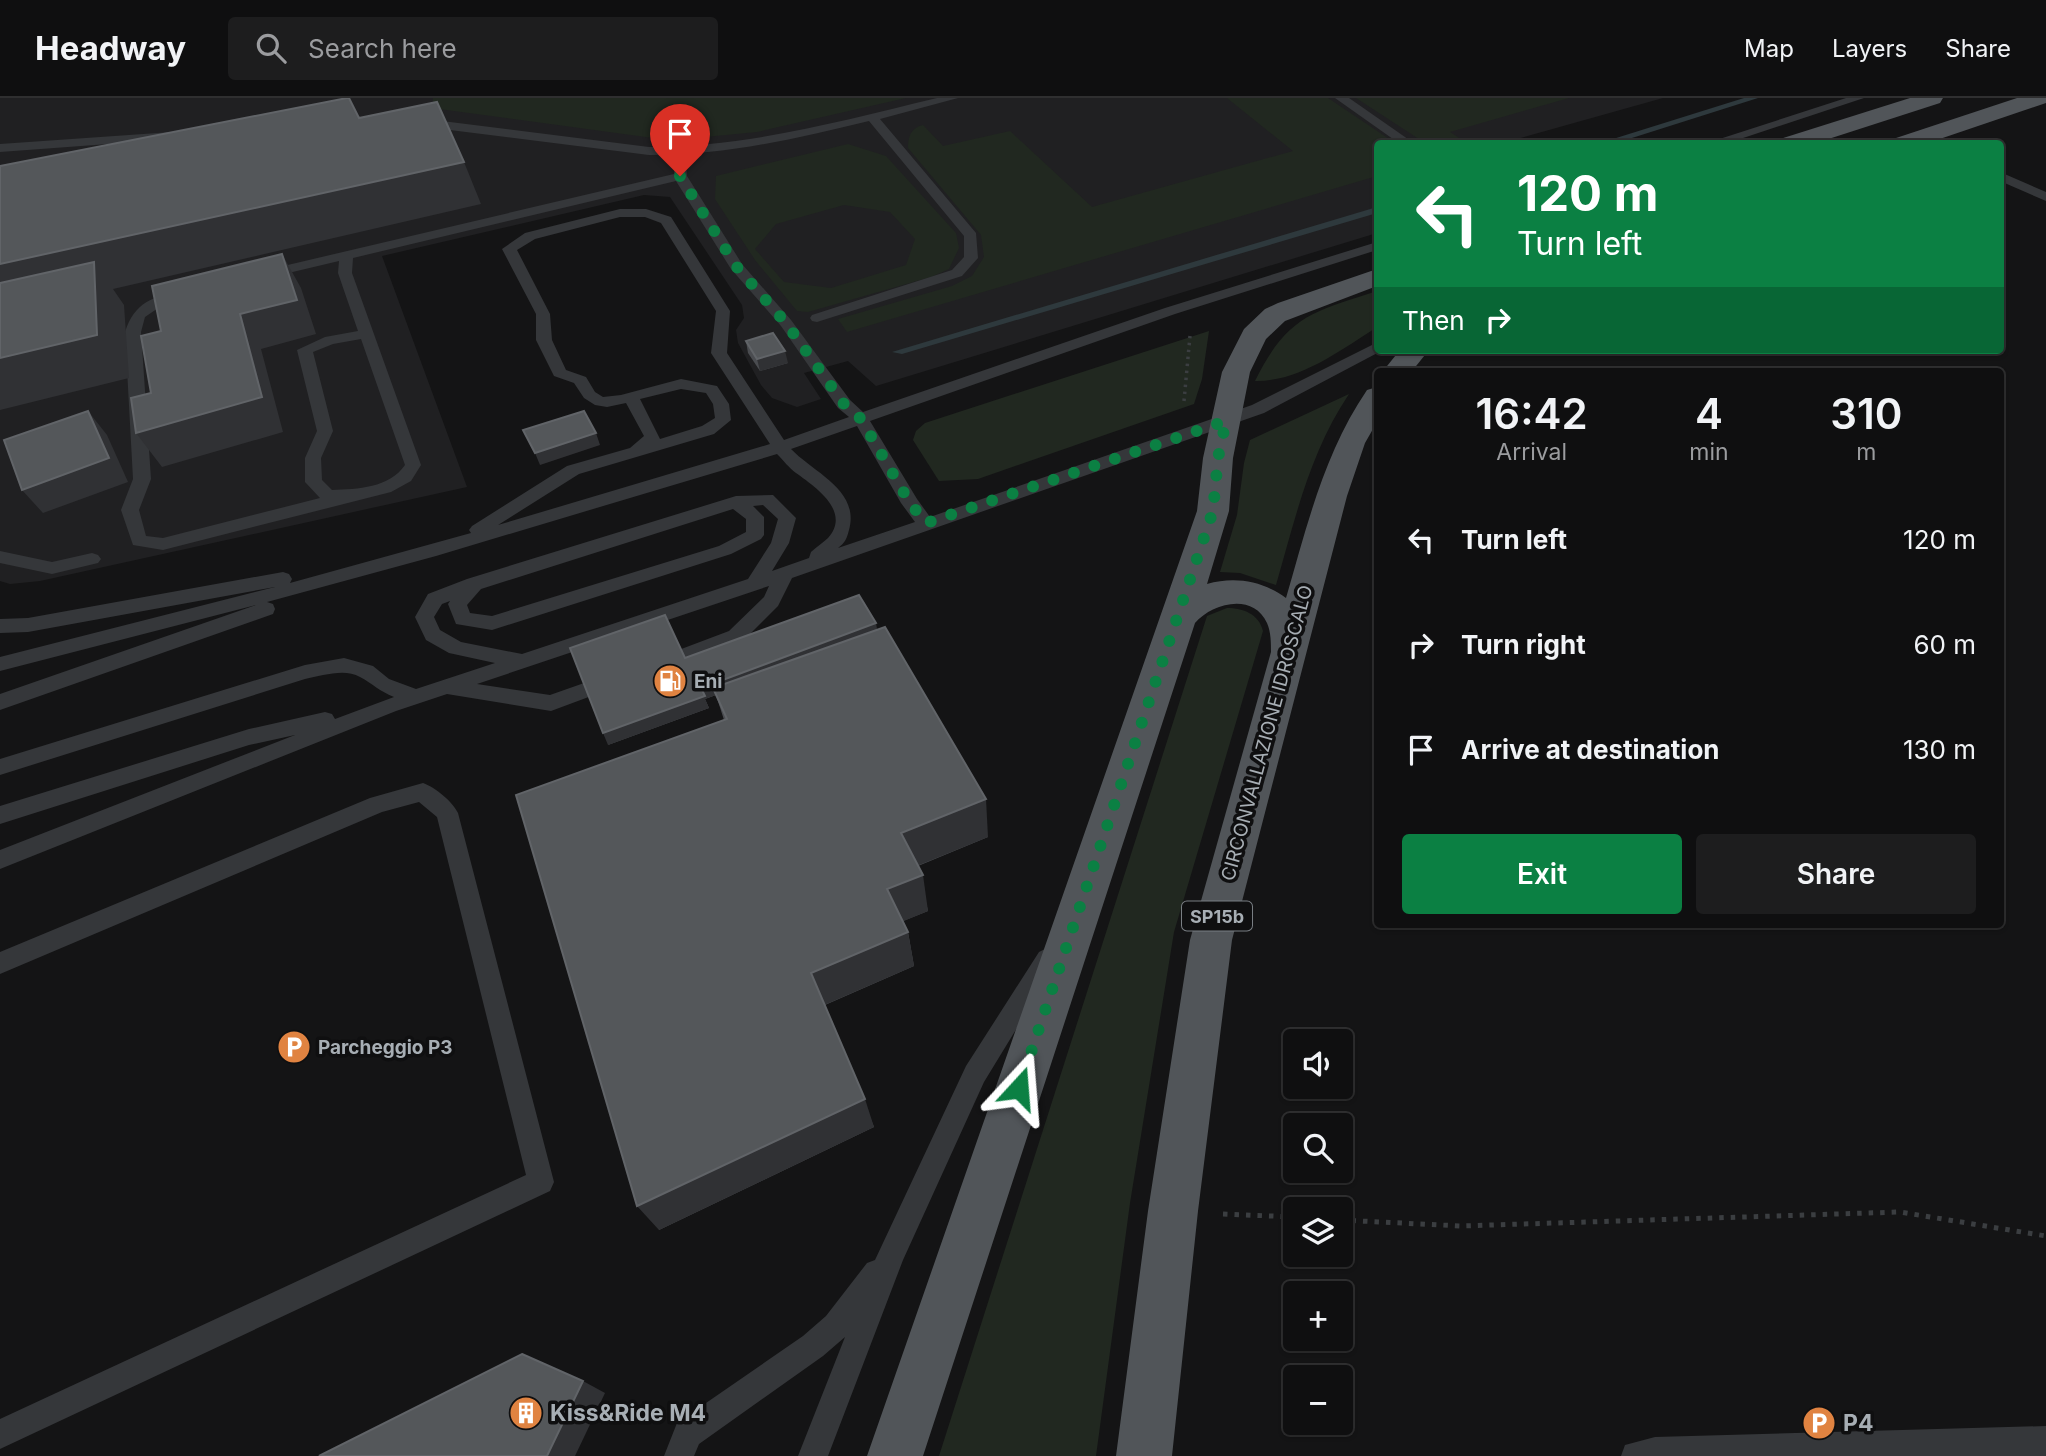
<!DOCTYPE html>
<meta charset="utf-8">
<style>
body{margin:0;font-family:Inter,sans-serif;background:#1d1d1e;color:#f1f3f6;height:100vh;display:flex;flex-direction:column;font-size:26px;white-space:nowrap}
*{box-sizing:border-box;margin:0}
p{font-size:23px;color:#9b9c9f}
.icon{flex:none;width:38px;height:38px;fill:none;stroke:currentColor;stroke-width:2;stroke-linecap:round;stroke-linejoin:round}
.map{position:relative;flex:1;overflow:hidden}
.sheet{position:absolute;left:1374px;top:270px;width:630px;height:560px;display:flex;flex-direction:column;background:#0f0f10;border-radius:7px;box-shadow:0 2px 5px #0004,0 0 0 2px #2f2f30}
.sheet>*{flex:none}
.guide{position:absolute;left:1374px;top:42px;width:630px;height:214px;border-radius:7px;box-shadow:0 2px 5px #0004,0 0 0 2px #2f2f30;background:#0b8043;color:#fff;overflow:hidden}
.controls{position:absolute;left:1283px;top:931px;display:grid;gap:14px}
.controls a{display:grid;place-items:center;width:70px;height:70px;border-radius:7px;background:#0f0f10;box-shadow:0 2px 5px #0004,0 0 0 2px #2f2f30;font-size:35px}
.pin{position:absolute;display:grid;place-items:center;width:60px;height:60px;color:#fff;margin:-72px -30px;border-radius:50% 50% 50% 0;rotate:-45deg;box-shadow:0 0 7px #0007}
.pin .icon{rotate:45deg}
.me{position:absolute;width:77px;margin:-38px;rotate:19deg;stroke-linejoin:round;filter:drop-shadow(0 0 5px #0008)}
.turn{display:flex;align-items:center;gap:24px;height:147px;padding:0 28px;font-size:32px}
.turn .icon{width:91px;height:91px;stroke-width:2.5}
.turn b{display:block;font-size:49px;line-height:60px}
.then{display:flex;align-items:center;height:66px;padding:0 28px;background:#0003;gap:14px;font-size:26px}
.eta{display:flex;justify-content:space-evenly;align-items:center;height:119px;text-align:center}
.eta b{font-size:42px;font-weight:600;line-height:49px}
.primary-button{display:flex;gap:14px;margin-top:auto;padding:14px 28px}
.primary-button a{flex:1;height:80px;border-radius:7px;background:#0b8043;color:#fff;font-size:28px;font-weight:600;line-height:80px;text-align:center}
.primary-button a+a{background:#1d1d1e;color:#f1f3f6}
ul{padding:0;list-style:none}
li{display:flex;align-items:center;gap:21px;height:105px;padding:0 28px}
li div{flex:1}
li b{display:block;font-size:26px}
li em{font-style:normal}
header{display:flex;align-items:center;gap:42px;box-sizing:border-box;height:98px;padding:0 35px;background:#0f0f10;border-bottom:2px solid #2f2f30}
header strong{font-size:33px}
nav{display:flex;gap:38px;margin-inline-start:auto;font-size:24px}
.search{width:490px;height:63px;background:#1d1d1e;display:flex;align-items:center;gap:18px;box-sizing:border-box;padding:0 24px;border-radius:7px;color:#9b9c9f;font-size:26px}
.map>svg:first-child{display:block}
</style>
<header>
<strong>Headway</strong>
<div class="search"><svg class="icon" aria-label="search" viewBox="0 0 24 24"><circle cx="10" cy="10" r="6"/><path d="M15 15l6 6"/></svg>Search here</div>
<nav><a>Map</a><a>Layers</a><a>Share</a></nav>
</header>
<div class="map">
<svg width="2046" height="1358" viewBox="0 0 2046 1358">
<rect width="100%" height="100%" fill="#141415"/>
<path fill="#202022" d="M0 0H1663L1503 45 1377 46V135L876 288 848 263 804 275 821 301 797 309 772 300 761 287 738 245 736 232 744 220 742 207 670 99 644 97 382 158 467 389 40 483 10 486 0 483Z"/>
<g fill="#212820" fill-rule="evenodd">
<path d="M433 0H906L757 34 705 39 653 40 439 11 433 7Z"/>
<path d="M1227 0H1328L1395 45 1377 46V78L847 234 838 221 952 188 972 178 984 159 981 137 908 50C908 38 911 30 923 27L943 48 1010 33 1092 109 1293 53Z"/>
<path d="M1356 0H1569L1450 34 1464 43 1485 46 1425 45Z"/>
<path d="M848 46 886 58 956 135 959 150 949 171 931 179 808 214 797 213 755 162 715 101 716 78ZM844 107 890 114 915 141 906 167 831 190 784 184 755 151 776 126Z"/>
<path d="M1377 193V229C1341 252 1299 284 1255 283 1287 218 1312 214 1377 193Z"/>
<path d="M1209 233 1202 281 1194 306 978 381 939 383 913 342 916 333 925 325Z"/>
<path d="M1349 296C1310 354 1295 421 1276 487L1240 475 1220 474 1237 417 1244 365 1250 342Z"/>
<path d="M1227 510C1243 510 1259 516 1263 533L1174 834 1130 1105 1096 1358H939L1207 518Z"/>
</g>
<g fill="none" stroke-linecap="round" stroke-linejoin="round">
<g fill="#2e393d" fill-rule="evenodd">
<path d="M1744 0H1758L1613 46H1597Z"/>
<path d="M1377 109V115L902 256 892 254Z"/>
</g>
<path stroke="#3b3e41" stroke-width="3.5" stroke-dasharray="2.5 4.5" stroke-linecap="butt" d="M1184 303 1190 238"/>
<g stroke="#3b3e41" stroke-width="5" stroke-dasharray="4.5 7" stroke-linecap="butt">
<path d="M1223 1116 1295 1119"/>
<path d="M1340 1122 1461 1128 1900 1114 2046 1138"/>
</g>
<g fill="#35373a" fill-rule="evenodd">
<path d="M937 0H958L880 21 976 135 978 160 962 178 817 224 812 223 810 220 812 217 952 172 964 159V138L869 23C794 41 727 57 649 57L418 28 412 24 418 20 649 49C748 49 841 23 937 0Z"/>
<path d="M1335 0H1349L1415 46H1400Z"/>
<path d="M1846 0H1864L1725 46H1704Z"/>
<path d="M172 34 176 35V41L0 54V46Z"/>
<path d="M680 62 686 66 687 78 742 166 791 222 850 302 863 314 1165 210 1377 144V152L1175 216 870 323 917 401 930 419 1252 307 1372 247 1377 245V252H1383L1264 315 792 480 778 508 743 543 690 563 683 565 676 563 673 558 676 553 729 533 764 499 769 488 477 586 550 597 587 584 594 587 597 592 594 597 551 613 447 596 396 613 0 771V752L295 637 249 647 0 726V708L249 631 325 614 332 616 335 621 394 599C379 593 373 586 360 579 344 570 322 578 305 581L0 677V661L305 567 344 560 373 568 389 581 416 591 495 565 449 555 426 542 415 519 428 496 467 481 736 398 773 397 796 420 789 445 772 473 809 460 811 454C816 449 823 445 828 440 852 413 814 388 796 375 789 370 783 362 777 356L436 458 267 504 273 506 275 511 273 516 0 612V596L256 507 0 573V559L275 489 28 534 0 535V521L28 520 283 474 289 476 292 481 290 485 471 435 469 432 472 428 567 368 630 350 644 338 626 305 607 309 595 307 584 300 574 285 554 278 536 242V216L502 151 525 135 620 111H646L671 119 730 213 727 255 784 342 849 319 838 310 781 228 731 171 676 83 353 160 352 175 421 367 411 383 391 394 163 452 133 447 121 412 133 381 125 234C135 204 152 199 181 193L188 197 186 200 167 204 145 219 141 234 151 381 139 412 146 438 163 440 320 400 305 384V360L317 333 297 252 325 239 358 233 338 175 339 163 263 181 258 180 256 177 258 174 674 76V66ZM620 119H645L661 125 716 213 711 255 770 346 498 427 579 376 714 336 731 322 729 306 717 288 681 281 621 297 603 299 595 294 586 279 566 272 552 242 550 216 517 152 535 141ZM361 241 405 367C389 390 358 391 332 392L322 382 321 360 333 333 313 254 333 246ZM681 291 706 295 713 306 715 320 702 328 660 341 640 301ZM857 328 901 405 915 424 838 450C845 445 847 440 849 432 860 392 814 375 791 351ZM763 407 778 421 771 445 748 481 522 556 461 544 440 532 434 519 442 506 450 503 448 506 456 526 492 532 731 456 761 441 764 437V419L753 408ZM733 411 746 421V434L719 448 492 518 470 515 467 507 481 491Z"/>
<path d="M2000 74 2046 94V103L2000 83Z"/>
<path d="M0 453 52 464 92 455 98 457 101 461 98 465 52 476 0 465Z"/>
<path d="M423 685C436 690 452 703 458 715L554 1084 550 1093 0 1351V1321L526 1077 437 719 419 704 382 714 0 876V854L370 700Z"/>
<path d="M1047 850 1055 854 1059 861 984 984 903 1162 828 1358H798L845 1239 823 1258 699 1346 694 1358H664L677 1325 803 1238 826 1218 867 1165 875 1162 966 968 1039 854Z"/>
<path d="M2046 1328V1358H1621L1625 1347 1655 1339Z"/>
</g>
<g fill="#515559" fill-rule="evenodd">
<path d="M1910 0H1943L1940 5 1813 46H1777L1780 41Z"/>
<path d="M2017 0H2046V5L1925 46H1890L1893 41Z"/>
<path d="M1377 171V188L1285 223 1266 241 1250 274 1233 360 1229 413 1207 486C1235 478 1263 483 1286 500 1307 428 1324 355 1367 292L1377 289V324L1365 345 1347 398 1232 842 1198 1113 1172 1358H1116L1148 1113 1190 842 1271 554C1271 545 1271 534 1267 525 1253 494 1212 505 1195 525L923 1358H867L1197 413 1203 360 1222 274 1244 231 1265 211 1278 205Z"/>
<path d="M1400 252H1429L1412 273H1383Z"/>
</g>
</g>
<g fill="#4a4c50">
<path d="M746 243 788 265 760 273 748 255Z"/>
<path d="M877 532 988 739 918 768 928 813 903 823 908 834 914 868 825 907 874 1029 659 1132 724 622 716 597 705 601 709 610 608 647 685 560Z"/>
</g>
<g fill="#303134">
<path d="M464 64 481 106 113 191 124 207 129 280 0 312V166Z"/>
<path d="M282 156 301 190 316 236 261 251 283 334 162 369 136 335 240 216Z"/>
<path d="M785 253 788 265 760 273 757 261Z"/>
<path d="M88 313 107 337 128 384 43 415 22 392Z"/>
<path d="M596 335 600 347 540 367 535 355Z"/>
<path d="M876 525 878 537 713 590 716 597 705 601 709 610 608 647 603 635 701 590Z"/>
<path d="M986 701 988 739 907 772 901 735Z"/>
<path d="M923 777 928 813 894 827 887 791Z"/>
<path d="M908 834 914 868 822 908 811 875Z"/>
<path d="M865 1001 874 1029 659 1132 637 1108Z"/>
<path d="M583 1283 605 1295 575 1358H547Z"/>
</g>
<g fill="#54575a" stroke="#616468" stroke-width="2">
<path d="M347 0H349L359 20 437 4 464 64 0 166V68Z"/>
<path d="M282 156 297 202 240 216 262 299 136 335 131 300 151 295 141 238 161 233 152 188Z"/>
<path d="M94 164 97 237 0 260V185Z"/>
<path d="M773 235 785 253 757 261 746 243Z"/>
<path d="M88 313 109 360 22 392 4 342Z"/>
<path d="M584 313 596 335 535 355 523 332Z"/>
<path d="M859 497 876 525 701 590 705 598 603 635 570 550 665 517 685 560Z"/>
<path d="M885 529 986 701 901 735 923 777 887 791 908 834 811 875 865 1001 637 1108 516 697 727 621 713 590Z"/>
<path d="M522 1256 583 1283 547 1358H319Z"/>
</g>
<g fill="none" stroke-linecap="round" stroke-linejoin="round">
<path stroke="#0b8043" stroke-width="12" stroke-dasharray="0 21.6" d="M680 78 736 168 786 225 844 306 861 321 910 405 926 425 1226 323 1218 360 1213 413 1019 990"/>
</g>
<defs>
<symbol id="fuel-disc" viewBox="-11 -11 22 22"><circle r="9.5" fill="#e08341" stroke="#0f0f10"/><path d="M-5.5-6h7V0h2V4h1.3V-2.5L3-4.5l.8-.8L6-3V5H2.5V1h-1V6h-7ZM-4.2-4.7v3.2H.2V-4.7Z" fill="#fff"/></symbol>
<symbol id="parking-disc" viewBox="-11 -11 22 22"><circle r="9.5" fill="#e08341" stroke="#0f0f10"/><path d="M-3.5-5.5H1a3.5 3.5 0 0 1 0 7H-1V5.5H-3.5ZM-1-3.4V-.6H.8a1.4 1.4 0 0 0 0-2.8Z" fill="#fff"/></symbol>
<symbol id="building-disc" viewBox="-11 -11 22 22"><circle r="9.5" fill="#e08341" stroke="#0f0f10"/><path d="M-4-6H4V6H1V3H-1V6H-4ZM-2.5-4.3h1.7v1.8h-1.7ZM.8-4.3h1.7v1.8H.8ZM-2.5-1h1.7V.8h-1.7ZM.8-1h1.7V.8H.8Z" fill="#fff"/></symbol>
</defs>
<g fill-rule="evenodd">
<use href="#fuel-disc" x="651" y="564" width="38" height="38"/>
<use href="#parking-disc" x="275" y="930" width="38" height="38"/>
<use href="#building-disc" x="507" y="1296" width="38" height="38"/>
<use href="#parking-disc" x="1800" y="1306" width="38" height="38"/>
</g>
<g text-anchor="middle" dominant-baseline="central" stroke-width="7" stroke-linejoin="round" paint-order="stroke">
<rect fill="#0f0f10" stroke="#797e83" stroke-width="2" x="1182" y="803.5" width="70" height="29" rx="5"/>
<g font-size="18" font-weight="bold" fill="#a7aeb4">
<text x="1217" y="818">SP15b</text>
</g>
<g font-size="19" font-weight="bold" fill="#a7aeb4" stroke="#0f0f10" text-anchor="start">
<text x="694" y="583">Eni</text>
<text x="318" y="949">Parcheggio P3</text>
</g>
<g font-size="19" fill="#a7aeb4" stroke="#0f0f10">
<text transform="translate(1267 635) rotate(-75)">CIRCONVALLAZIONE IDROSCALO</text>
</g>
<g font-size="23" font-weight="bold" fill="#a7aeb4" stroke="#0f0f10" text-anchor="start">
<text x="550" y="1315">Kiss&amp;Ride M4</text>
<text x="1843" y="1325">P4</text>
</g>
</g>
</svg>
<div class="controls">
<a><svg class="icon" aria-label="sound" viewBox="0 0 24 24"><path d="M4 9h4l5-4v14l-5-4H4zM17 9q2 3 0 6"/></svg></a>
<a><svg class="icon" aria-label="search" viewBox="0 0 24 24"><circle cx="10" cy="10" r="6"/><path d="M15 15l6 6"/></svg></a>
<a><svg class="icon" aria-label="layers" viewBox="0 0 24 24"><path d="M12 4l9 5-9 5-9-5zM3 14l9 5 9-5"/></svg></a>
<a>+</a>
<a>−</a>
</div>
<div class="pin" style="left:680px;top:78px;background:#d93025"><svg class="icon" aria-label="arrive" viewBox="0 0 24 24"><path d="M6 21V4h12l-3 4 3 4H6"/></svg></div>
<svg class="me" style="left:1019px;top:990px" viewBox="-20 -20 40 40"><path d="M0-17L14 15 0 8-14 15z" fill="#0b8043" stroke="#fff" stroke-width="4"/></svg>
<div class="guide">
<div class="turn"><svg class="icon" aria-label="left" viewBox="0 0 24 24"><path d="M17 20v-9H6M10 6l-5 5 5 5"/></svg><div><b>120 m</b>Turn left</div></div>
<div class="then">Then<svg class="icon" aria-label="right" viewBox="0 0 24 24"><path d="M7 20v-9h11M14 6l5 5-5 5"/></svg></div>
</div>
<section class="sheet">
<div class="eta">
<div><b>16:42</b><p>Arrival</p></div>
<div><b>4</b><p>min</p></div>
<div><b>310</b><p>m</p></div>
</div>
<ul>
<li><svg class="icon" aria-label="left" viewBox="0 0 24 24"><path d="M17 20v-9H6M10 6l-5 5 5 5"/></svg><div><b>Turn left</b></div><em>120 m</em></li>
<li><svg class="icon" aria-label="right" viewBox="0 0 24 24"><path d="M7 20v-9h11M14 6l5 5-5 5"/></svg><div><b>Turn right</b></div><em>60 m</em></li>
<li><svg class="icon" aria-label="arrive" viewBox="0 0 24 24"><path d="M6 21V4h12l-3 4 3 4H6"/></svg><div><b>Arrive at destination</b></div><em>130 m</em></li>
</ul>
<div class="primary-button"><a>Exit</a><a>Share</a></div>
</section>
</div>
